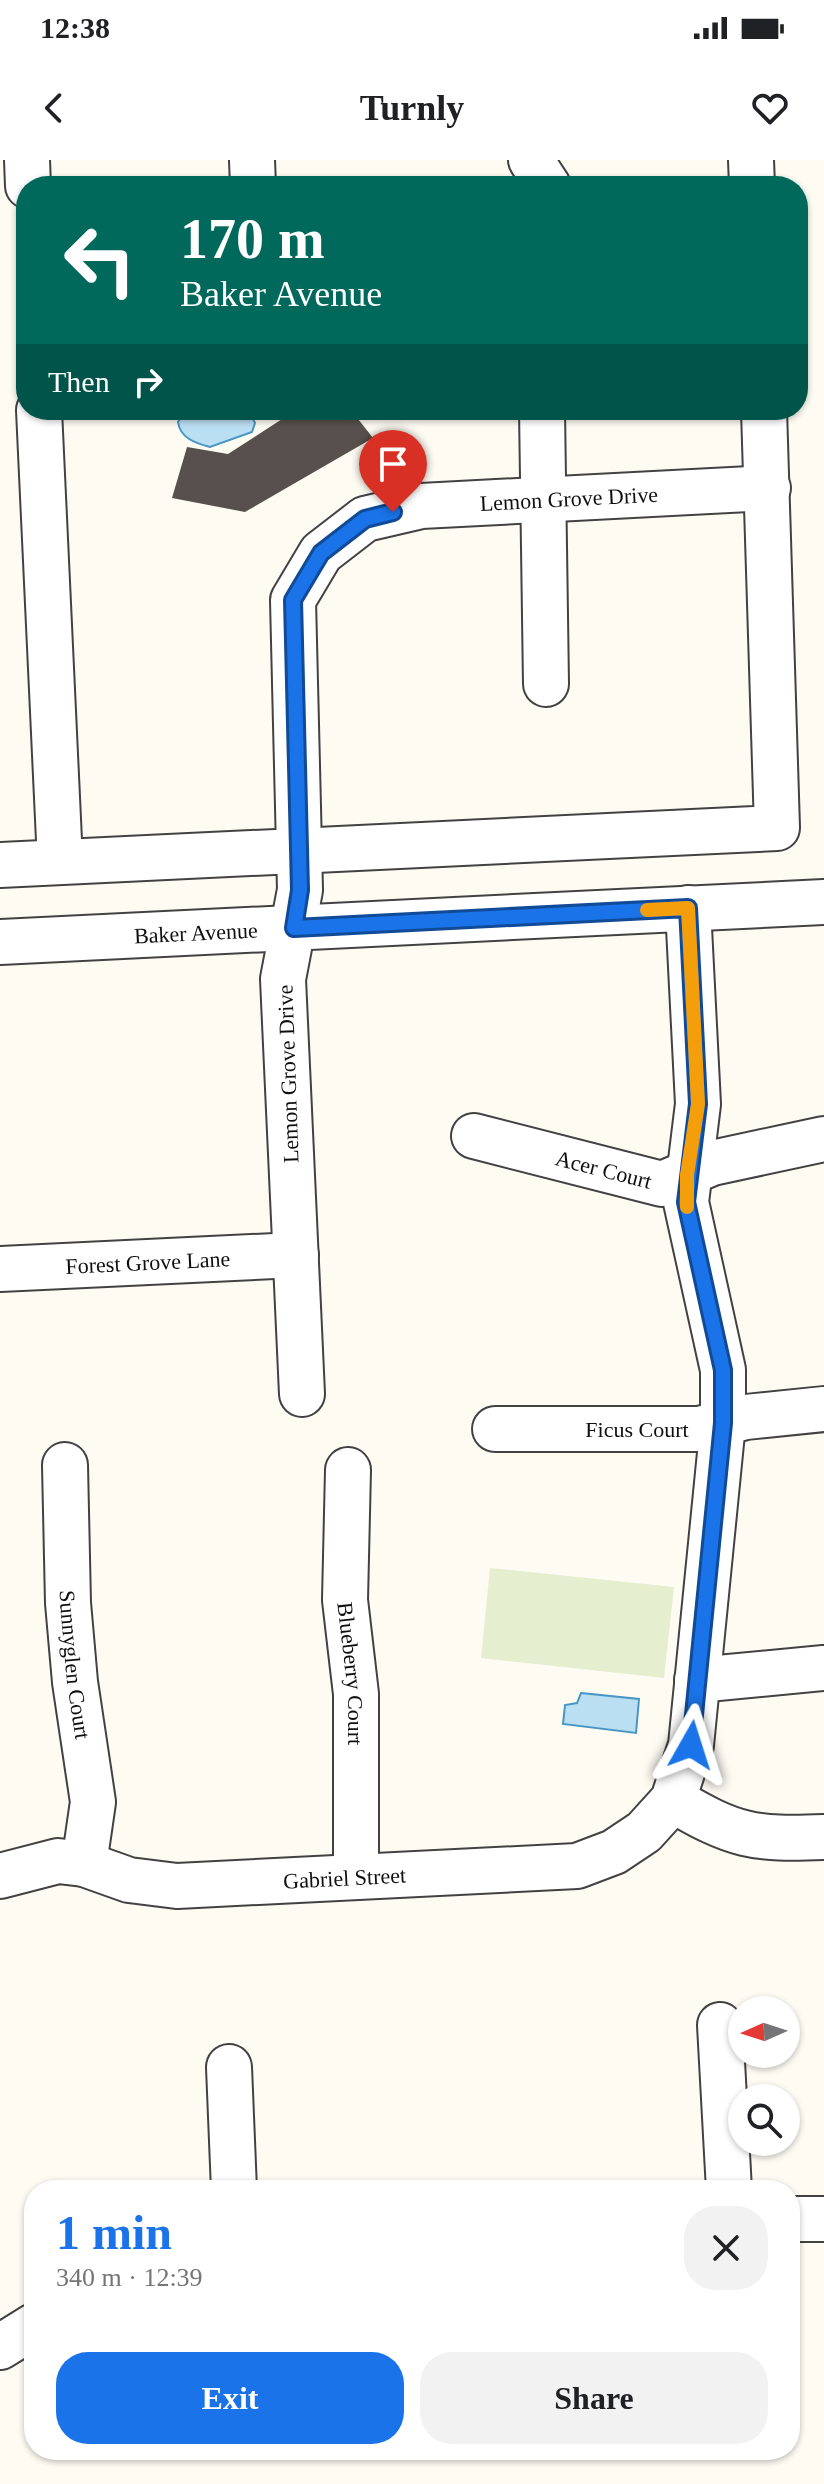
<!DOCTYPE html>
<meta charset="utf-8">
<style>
body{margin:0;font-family:"Times New Roman",serif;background:#f2f2f2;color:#202124;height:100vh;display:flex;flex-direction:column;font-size:30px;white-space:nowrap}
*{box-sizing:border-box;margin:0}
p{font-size:26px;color:#757577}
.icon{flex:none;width:44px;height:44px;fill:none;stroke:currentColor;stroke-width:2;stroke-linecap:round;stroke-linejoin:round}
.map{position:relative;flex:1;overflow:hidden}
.drawer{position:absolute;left:24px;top:2020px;width:776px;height:280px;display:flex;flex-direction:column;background:#fff;border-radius:32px;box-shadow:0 2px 6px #0004}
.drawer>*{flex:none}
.banner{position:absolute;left:16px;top:16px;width:792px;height:244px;border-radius:32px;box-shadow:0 2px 6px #0004;background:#00695c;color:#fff;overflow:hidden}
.needle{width:52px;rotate:267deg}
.fabs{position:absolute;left:728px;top:1836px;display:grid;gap:16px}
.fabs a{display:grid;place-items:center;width:72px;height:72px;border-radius:50%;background:#fff;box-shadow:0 2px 6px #0004;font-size:40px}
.pin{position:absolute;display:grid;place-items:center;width:68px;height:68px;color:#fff;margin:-82px -34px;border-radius:50% 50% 50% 0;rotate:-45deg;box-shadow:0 0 8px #0007}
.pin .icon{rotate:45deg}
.me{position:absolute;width:88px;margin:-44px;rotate:6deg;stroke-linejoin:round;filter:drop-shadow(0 0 6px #0008)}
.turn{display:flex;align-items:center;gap:28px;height:168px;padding:0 32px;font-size:36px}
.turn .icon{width:104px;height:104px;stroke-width:2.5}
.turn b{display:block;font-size:56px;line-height:68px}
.then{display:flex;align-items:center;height:76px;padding:0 32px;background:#0003;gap:16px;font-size:30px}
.round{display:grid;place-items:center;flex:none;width:84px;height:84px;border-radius:32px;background:#f2f2f2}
.headline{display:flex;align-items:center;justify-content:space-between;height:136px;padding:0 32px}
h1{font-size:48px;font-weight:800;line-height:60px;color:#1a73e8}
.primary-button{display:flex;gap:16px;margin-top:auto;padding:16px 32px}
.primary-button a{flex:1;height:92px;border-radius:32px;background:#1a73e8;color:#fff;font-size:32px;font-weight:800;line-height:92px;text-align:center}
.primary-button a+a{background:#f2f2f2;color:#202124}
.status{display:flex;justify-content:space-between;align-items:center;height:56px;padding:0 40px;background:#fff;direction:ltr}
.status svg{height:22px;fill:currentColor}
header{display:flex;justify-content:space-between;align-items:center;height:104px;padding:0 32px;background:#fff;font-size:36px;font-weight:800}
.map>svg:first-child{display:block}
</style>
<div class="status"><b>12:38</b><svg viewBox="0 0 49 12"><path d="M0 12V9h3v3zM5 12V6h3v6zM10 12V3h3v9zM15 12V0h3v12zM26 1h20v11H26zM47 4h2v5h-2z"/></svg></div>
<header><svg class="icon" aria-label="back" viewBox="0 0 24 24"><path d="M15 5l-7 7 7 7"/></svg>Turnly<svg class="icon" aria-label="heart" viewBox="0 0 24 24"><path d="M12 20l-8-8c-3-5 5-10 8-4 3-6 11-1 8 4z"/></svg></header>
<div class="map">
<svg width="824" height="2324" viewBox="0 0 824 2324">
<rect width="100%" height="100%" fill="#fefbf3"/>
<path fill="#e5eecf" d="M490 1408 674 1427 664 1518 481 1498Z"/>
<g fill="#bbdff2" stroke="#4896c3" stroke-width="2">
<path d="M223 250C236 250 250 248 255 263L252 272 210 287C195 283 180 278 178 262L182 256 204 257Z"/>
<path d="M581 1533 639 1539 636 1573 563 1564 565 1545 577 1543Z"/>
</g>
<path fill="#57504c" d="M296 250H351L373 278 245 352 172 338 187 287 228 294Z"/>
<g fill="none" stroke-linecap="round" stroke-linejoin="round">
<defs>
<g id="minor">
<path d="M27 0 28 26"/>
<path d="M252 0 253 26"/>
<path d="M531 0 548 26"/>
<path d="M751 0 752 26"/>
<path d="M39 250 60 702"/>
<path d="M542 250 546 524"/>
<path d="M0 705 777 668 764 250"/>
<path id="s1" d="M0 782 824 742"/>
<path id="s2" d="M474 976 662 1024 712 1003 824 979"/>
<path id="s3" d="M0 1109 296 1095"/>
<path id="s4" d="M302 1234 283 819 300 730 293 440 321 393 365 359 421 346 768 328"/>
<path id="s5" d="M495 1269H699L746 1257 824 1249"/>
<path id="s6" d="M65 1305 68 1443 75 1522 93 1642 84 1704"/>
<path id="s7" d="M348 1310 345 1440 356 1534V1717"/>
<path d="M697 1520 824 1508"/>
<path d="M673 1640C734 1676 753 1680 824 1677"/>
<path id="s8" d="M0 1716 58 1701 84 1704 129 1720 177 1726 577 1706 614 1692 644 1672 673 1640 691 1585 723 1263V1210L686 1042 698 944 688 748"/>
<path d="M720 1865 729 2030"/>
<path d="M229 1907 234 2030"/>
<path d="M790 2059H824"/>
<path d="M0 2187 34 2166"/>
</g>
</defs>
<use href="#minor" stroke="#424242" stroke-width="48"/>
<use href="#minor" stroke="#fff" stroke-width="44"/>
</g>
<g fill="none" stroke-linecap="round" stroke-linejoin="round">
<defs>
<path id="route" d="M393 352 365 359 321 393 293 440 300 730 294 768 688 748 698 944 686 1042 723 1210V1263L691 1585"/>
</defs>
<use href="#route" stroke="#114b97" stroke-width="20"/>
<use href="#route" stroke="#1a73e8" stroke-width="14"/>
<path stroke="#f59e0b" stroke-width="14" d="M647 750 688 748 698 944 687 1015V1047"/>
</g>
<g text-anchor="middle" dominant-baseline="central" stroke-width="8" stroke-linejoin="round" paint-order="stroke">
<g font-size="22" fill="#0f0f0f" stroke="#fff">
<text stroke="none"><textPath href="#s4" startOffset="1112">Lemon Grove Drive</textPath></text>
<text stroke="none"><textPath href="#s1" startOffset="196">Baker Avenue</textPath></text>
<text transform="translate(288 914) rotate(-92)">Lemon Grove Drive</text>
<text stroke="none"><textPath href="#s2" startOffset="134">Acer Court</textPath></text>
<text stroke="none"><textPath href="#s3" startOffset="148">Forest Grove Lane</textPath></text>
<text stroke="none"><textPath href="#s5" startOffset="142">Ficus Court</textPath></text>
<text stroke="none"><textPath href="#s6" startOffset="200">Sunnyglen Court</textPath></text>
<text stroke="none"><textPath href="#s7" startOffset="204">Blueberry Court</textPath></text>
<text stroke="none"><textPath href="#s8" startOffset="350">Gabriel Street</textPath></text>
</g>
</g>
</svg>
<div class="fabs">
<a><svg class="needle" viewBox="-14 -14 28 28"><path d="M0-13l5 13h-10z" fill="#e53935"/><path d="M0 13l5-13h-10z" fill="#757577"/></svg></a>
<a><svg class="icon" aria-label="search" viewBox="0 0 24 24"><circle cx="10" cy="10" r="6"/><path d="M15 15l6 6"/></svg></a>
</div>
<div class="pin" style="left:393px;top:352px;background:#d93025"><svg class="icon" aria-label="arrive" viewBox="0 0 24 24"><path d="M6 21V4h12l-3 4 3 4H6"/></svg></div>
<svg class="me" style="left:691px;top:1585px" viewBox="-20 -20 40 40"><path d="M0-17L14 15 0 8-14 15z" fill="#1a73e8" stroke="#fff" stroke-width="4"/></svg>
<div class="banner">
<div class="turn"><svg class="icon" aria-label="left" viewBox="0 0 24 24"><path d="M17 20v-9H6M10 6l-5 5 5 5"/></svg><div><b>170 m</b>Baker Avenue</div></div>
<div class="then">Then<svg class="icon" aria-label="right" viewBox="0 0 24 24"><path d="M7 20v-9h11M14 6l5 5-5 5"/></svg></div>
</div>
<section class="drawer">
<div class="headline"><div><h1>1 min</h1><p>340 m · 12:39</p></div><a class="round"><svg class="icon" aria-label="close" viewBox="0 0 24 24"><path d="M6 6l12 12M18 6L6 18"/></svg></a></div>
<div class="primary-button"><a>Exit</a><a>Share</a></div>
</section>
</div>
